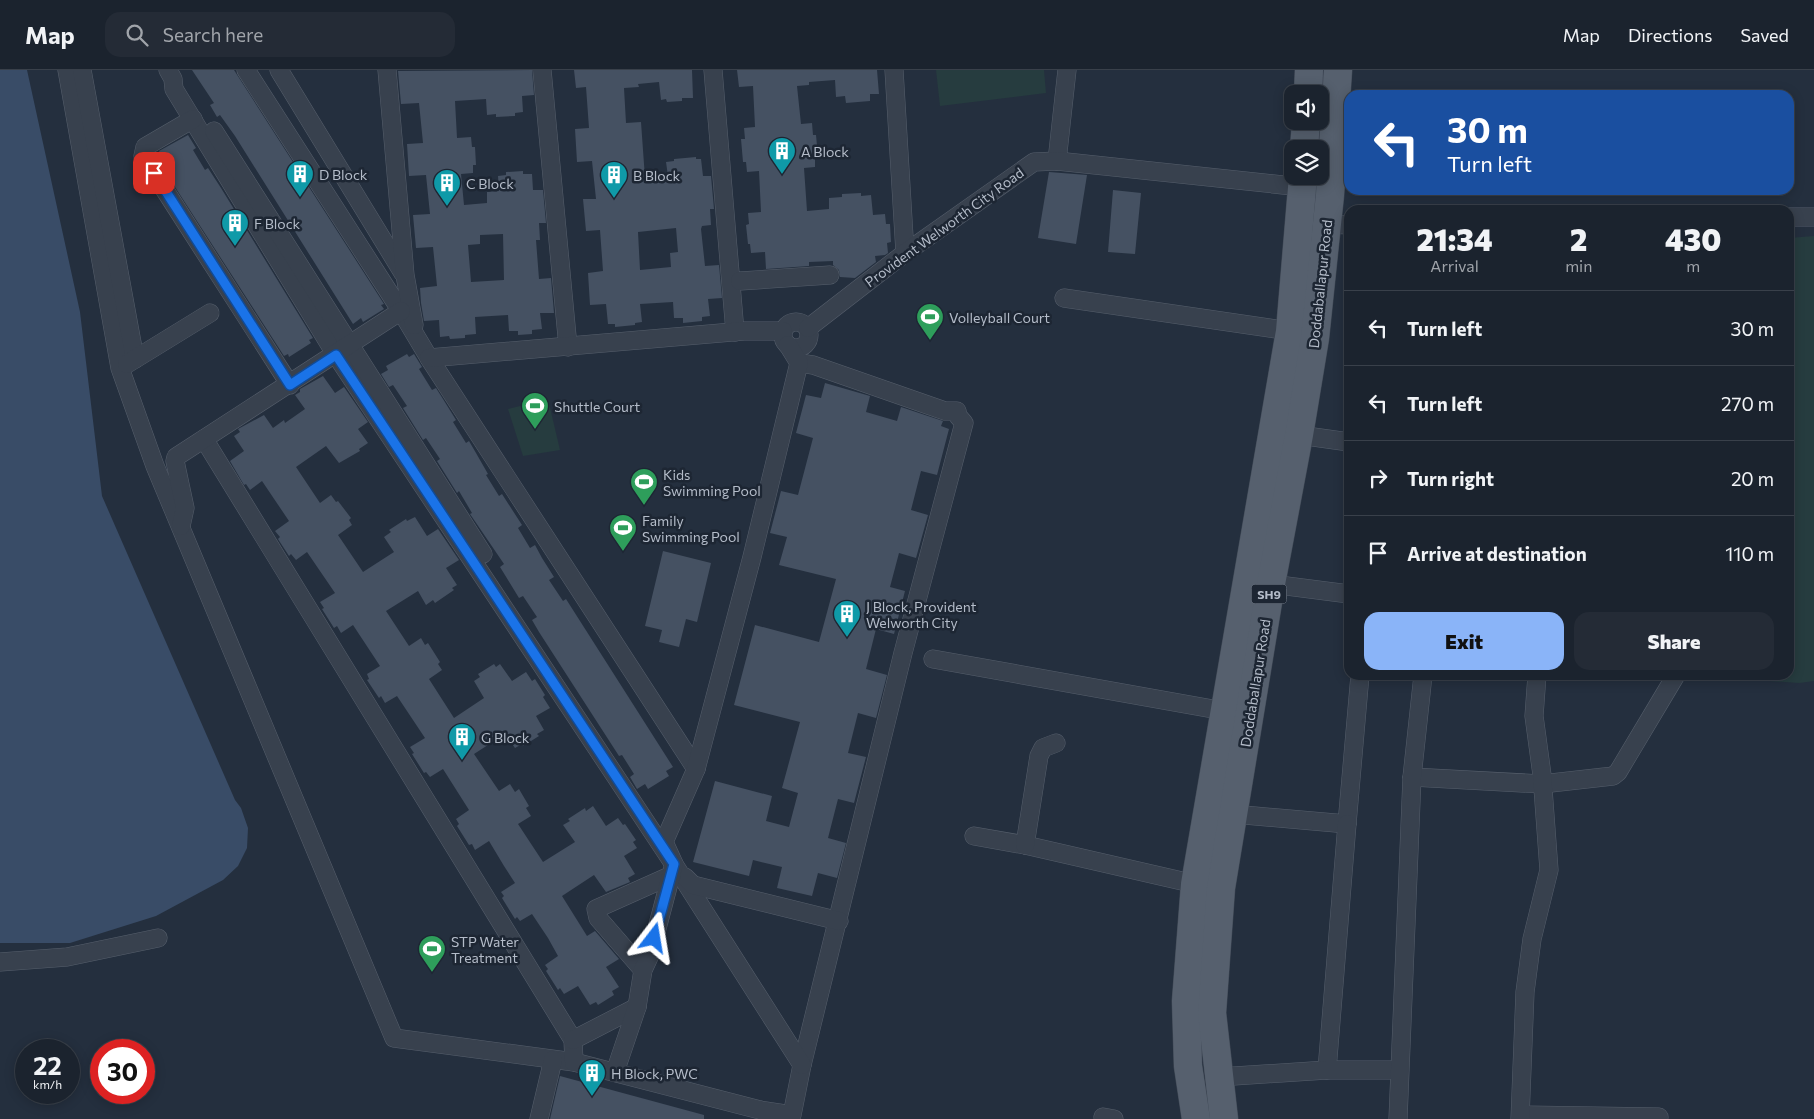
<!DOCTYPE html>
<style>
body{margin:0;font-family:Commissioner,sans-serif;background:#242b36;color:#f1f3f6;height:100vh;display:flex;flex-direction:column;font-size:19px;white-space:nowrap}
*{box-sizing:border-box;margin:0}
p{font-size:16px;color:#a0a4aa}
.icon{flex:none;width:28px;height:28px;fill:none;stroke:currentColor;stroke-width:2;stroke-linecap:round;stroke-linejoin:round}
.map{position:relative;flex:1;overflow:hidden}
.details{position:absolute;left:1344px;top:135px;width:450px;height:475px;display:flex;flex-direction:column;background:#1b232e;border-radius:15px;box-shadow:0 2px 12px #0003,0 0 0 1px #39404a}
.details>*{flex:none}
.banner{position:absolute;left:1344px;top:20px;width:450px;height:105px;border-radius:15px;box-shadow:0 2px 12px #0003,0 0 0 1px #39404a;background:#1a4fa0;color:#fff;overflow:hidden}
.controls{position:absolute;left:1284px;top:15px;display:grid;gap:10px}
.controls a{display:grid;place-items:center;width:45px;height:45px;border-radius:10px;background:#1b232e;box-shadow:0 2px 12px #0003,0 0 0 1px #39404a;font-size:25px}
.speed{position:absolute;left:15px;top:969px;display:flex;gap:10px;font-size:25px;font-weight:700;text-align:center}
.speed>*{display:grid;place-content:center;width:65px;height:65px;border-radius:50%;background:#1b232e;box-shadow:0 2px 12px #0003,0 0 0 1px #39404a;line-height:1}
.speed small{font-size:12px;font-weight:400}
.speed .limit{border:8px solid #d22;background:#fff;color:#111}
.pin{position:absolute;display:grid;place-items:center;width:42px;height:42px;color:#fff;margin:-21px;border-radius:10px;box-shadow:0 2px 8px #0006}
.me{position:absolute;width:55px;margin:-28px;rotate:14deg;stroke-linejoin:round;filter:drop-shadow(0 0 4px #0008)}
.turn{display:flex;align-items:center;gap:18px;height:105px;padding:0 20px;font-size:22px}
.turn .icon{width:65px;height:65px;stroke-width:2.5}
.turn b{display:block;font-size:35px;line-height:42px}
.eta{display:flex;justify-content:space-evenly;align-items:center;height:85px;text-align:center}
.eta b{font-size:30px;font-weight:800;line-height:35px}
.cta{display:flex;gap:10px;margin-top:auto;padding:10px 20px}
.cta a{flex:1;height:58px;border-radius:15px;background:#8ab4f8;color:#111;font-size:20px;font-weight:800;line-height:58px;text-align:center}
.cta a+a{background:#242b36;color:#f1f3f6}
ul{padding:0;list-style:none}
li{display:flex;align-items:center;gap:15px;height:75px;padding:0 20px;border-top:1px solid #39404a}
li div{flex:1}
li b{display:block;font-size:19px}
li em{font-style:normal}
header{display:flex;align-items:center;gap:30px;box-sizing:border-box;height:70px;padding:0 25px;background:#1b232e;border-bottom:1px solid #39404a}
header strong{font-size:24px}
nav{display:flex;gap:28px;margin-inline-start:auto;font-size:18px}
.search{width:350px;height:45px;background:#242b36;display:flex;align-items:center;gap:12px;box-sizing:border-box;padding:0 18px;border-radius:15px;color:#a0a4aa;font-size:19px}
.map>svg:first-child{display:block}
</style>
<header>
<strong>Map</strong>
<div class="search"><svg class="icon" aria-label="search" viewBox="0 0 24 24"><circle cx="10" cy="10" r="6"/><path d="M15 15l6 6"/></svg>Search here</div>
<nav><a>Map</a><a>Directions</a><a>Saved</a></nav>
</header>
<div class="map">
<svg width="1814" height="1049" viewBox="0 0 1814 1049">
<rect width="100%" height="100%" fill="#242f3e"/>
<g fill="#263c3f">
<path d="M936 0H1044L1046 23 940 36Z"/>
<path d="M1814 166V611L1799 613 1697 606 1789 605V168Z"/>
<path d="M548 329 560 380 523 386 508 339Z"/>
</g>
<path fill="#394c67" d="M0 0H27L80 242 102 426 235 730 241 738 248 758 247 778 238 796 223 810 156 846 70 873H0Z"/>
<g fill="#455162" fill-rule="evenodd">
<path d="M192 0H234L384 234 381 235 384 239 363 252 361 248 353 254 235 66 220 45 217 47 210 35 214 33Z"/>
<path d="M532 0 534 25 522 26 523 42 515 43V46L496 47V44L487 45 486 29 455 31 457 68 471 67 472 77H475L476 95H473V103L461 104 464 135 487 133V122L499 121 498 106 506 105V102L523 101V104H532L533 120H543L546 153H539L540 170H536L539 209 551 208 554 243H540L542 259 532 260V264L518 265V261H509L508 245 475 247 476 264 465 265V268L450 269 449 266 440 267 439 250 424 251 421 233 420 218 437 216 433 177 416 178 413 145 430 144 426 105 409 106 407 74 423 73 419 33 401 34 398 1ZM503 164 504 210 471 212 468 175 480 174V165Z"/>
<path d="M574 0H692L693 28H682V31L667 32 666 29 661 30 659 12 638 14 639 17 624 18 626 53 641 52 645 108 668 106 666 92 674 91V89L696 87V89H701L703 106H711L714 139H710L711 155 702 156 701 159 705 196 719 195 722 228 708 229 710 246 702 247V251L683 253V248H674L673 232 640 234 642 252 635 253V255L615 257V254H608L606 234 590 235 588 203 603 201 600 160 586 161 583 129H596L592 91 577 92 575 59 589 58 586 17 576 18ZM676 158 678 182 670 183 671 197 640 200 638 162Z"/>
<path d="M737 0H877L879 24H870V31L846 33 845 26 836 27 835 10 809 12V15L797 16 801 54 812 53 813 65H816L818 86H815V97L804 98 807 141 829 139V128L842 127V124L861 123V126L871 125 873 145 885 144 886 154H890L891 172 887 173 888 183 885 185 875 186 876 192 855 208 840 207 839 200 833 195V191L809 192V196L766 199 765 182 751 183 750 174H748L746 155 749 154 748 143 761 142 759 101 747 102 746 92H743L741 69H745L744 58 755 57 753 16 739 17Z"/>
<path d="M188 65 196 78 193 80 205 100 208 98 221 118 313 268 309 270 311 273 289 287 288 284 284 286 155 86 160 83 159 81Z"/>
<path d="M1049 102 1087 105 1076 174 1038 168Z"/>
<path d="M1113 120 1141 123 1135 184 1108 182Z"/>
<path d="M407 284 409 287 414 284 422 297 419 299 432 320 436 318 443 329 456 350 453 352 466 373 469 371 476 383 488 404 486 405 499 426 502 424 522 455 518 458 530 478 535 475 542 488 554 507 549 510 563 531 566 529 673 697 666 701 669 706 648 719 645 714 637 719 630 707 634 704 622 685 619 686 539 562 532 550 537 547 523 526 519 528 500 497 504 494 470 444 472 443 459 421 457 423 437 391 440 389 426 368 423 370 403 338 407 336 393 315 389 317 381 304 388 300 386 296Z"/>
<path d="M323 306 335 323 344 317 368 352 358 359 368 373 359 379 360 381 339 393 326 376 296 397 320 433 331 425 336 432 338 431 351 448 349 450 352 455 338 465 363 502 394 482 384 467 391 462 389 460 406 449 407 451 415 447 427 466 438 459 459 490 446 498 457 515 452 518 454 520 435 533 433 530 426 535 418 521 386 541 409 576 421 568 425 575 428 573 440 592 438 594 442 600 429 609 454 648 484 628 474 611 480 607 478 604 494 594 496 597 500 594 512 611 526 602 532 611 535 609 545 625 543 627 550 638 536 646 544 660 537 664 539 666 523 676 522 674 515 678 505 664 474 684 499 721 510 714 515 722 519 719 529 736 526 738 531 746 518 754 543 792 575 772 563 755 570 751 568 749 585 738 586 741 593 736 606 756 618 748 623 755 625 754 636 770 633 772 637 778 624 786 635 804 628 808 630 812 606 822 594 805 562 826 587 866 595 861 619 889 606 897 619 917 612 921 614 925 598 935 596 932 590 935 578 916 564 924 560 918 558 920 546 901 548 899 545 895 558 886 548 868 532 844 520 851 517 847 515 849 502 828 504 826 501 822 515 813 504 796 489 771 475 780 472 774 469 775 457 756 459 754 456 749 469 740 443 699 430 707 426 702 424 703 412 684 414 683 410 677 425 668 397 626 385 633 381 626 379 628 367 610 369 609 367 604 380 596 353 555 341 563 337 556 334 558 322 539 324 538 320 532 335 523 307 482 296 490 291 484 289 486 278 469 280 467 275 461 289 451 262 411 250 420 246 414 244 415 230 391 244 381 234 366 240 362 238 359 264 345 273 358 284 350 285 353 305 339 295 325 300 322V319Z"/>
<path d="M825 313 870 326 866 342 897 351 901 337 943 351 941 356 949 359 937 405 921 401 911 440 928 445 916 488 899 483 890 517 905 521 894 564 876 559 866 599 887 605 876 648 858 643 848 683 866 687 854 733 838 729 828 768 846 773 837 808 818 803 812 826 777 818 782 797 753 790 749 806 693 792 715 711 772 726 766 751 789 757 798 723 782 718 800 652 734 635 755 555 819 572 836 509 779 495 787 467 770 463 781 421 798 425 813 368 796 363 806 325 821 328Z"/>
<path d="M663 481 711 493 697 552 686 549 679 577 659 572 662 560 645 556Z"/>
<path d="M560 1006 704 1045V1049H550Z"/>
</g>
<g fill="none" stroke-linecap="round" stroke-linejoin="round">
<defs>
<g id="street">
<path d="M67 0 120 298 155 396 394 968 574 992 760 1040 792 1045 802 995 903 583 964 353 958 346 957 341H945L813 295 799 293"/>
<path d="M82 0 135 289"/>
<path d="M168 0 173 9 174 19 336 285 677 799 802 995"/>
<path d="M246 0 401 241 429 288 696 699"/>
<path d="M279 0 403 203"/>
<path d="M387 0 405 205 414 255"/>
<path d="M542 0 568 277"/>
<path d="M713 0 735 262"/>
<path d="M894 0 905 183"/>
<path d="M193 49 145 77 143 86 290 315"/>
<path d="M214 61 483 484"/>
<path d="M1057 91 1067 0"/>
<path d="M1789 147H1814"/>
<path d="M1327 154 1349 155"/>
<path d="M740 211 830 205"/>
<path d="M1064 228 1290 261"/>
<circle cx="796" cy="265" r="13"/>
<path d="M808 258 905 183 1034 92 1057 91 1302 117"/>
<path d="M429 288 744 261H783"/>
<path d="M127 294 210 243"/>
<path d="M1299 365 1349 372"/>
<path d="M204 369 573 970 574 992"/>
<path d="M181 456 185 438 175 391 176 387 401 241"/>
<path d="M1271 514 1349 524"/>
<path d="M933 589 1224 641"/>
<path d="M1412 707 1542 714 1613 706 1618 702 1676 605"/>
<path d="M1233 744 1347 754 1360 605"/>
<path d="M974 766 1025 775 1195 814"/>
<path d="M1025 775 1039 686 1043 678 1056 673"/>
<path d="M685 807 693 815 839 851"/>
<path d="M0 892 67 887 158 868"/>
<path d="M643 900 598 848 596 839 672 805"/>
<path d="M573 970 637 937"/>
<path d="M1327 1000 1347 754"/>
<path d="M615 1002 637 937 643 900 650 885 674 794 664 772 696 699 752 487 799 293 788 275"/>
<path d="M1219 1007 1327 1000H1399"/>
<path d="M1521 1045 1659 1047"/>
<path d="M1103 1047 1114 1049"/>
<path d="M539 1049 553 990"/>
<path d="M1398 1049 1412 707 1423 605"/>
<path d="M1520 1049 1525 922 1532 869 1549 800 1542 705 1534 646 1537 605"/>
</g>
<g id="primary">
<path d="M1308 24 1309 0"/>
<path d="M1304 79 1306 51"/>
<path d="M1196 1049 1188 996 1186 931 1195 814 1290 261 1303 106"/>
<path d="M1224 1049 1212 943 1221 818 1271 514 1299 365 1315 268 1330 125 1338 0"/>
</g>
</defs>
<use href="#street" stroke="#565f6c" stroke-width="19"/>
<use href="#primary" stroke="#414a57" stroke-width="29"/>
<use href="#street" stroke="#38414e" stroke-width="18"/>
<use href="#primary" stroke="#56606e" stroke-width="28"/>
</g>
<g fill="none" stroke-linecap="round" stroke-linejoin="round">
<defs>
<path id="route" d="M154 103 290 315 336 285 674 794 654 868"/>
</defs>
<use href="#route" stroke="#114b97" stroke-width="12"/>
<use href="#route" stroke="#1a73e8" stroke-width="9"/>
</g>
<defs>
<symbol id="building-pin" viewBox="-11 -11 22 30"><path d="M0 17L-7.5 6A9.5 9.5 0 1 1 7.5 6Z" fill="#0f9aa8" stroke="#1d2633"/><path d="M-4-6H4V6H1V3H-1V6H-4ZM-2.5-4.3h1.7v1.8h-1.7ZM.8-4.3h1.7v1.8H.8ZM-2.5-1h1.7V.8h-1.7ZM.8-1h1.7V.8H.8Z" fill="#fff"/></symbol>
<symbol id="stadium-pin" viewBox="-11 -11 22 30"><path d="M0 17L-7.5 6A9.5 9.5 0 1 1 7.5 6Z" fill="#2e9e5b" stroke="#1d2633"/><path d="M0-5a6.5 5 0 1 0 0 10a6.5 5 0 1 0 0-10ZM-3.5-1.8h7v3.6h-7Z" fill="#fff"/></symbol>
</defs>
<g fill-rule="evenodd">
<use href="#building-pin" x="766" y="65" width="32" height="43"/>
<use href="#building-pin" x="284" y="88" width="32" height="43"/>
<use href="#building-pin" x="598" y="89" width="32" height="43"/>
<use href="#building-pin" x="431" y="97" width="32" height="43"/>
<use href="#building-pin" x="219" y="137" width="32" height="43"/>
<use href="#stadium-pin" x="914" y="231" width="32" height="43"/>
<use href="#stadium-pin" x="519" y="320" width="32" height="43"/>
<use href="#stadium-pin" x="628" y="396" width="32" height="43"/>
<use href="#stadium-pin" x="607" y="442" width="32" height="43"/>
<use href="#building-pin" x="831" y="528" width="32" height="43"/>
<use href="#building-pin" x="446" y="651" width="32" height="43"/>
<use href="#stadium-pin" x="416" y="863" width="32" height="43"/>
<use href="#building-pin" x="576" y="987" width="32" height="43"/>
</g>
<g text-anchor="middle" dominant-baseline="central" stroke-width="5" stroke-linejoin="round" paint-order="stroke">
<rect fill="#1d2633" stroke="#878f9c" stroke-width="1" x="1251.5" y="514.5" width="35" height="19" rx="4"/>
<g font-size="12" font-weight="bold" fill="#b4bcc9">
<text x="1269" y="524">SH9</text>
</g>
<g font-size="14" fill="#b4bcc9" stroke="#1d2633" text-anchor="start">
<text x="801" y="81">A Block</text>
<text x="319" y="104">D Block</text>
<text x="633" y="105">B Block</text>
<text x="466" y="113">C Block</text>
<text x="254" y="153">F Block</text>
<text x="949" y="247">Volleyball Court</text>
<text x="554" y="336">Shuttle Court</text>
<text x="663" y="404">Kids<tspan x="663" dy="16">Swimming Pool</tspan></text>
<text x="642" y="450">Family<tspan x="642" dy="16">Swimming Pool</tspan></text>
<text x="866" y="536">J Block, Provident<tspan x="866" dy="16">Welworth City</tspan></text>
<text x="481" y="667">G Block</text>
<text x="451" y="871">STP Water<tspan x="451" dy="16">Treatment</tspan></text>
<text x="611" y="1003">H Block, PWC</text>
</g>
<g font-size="14" fill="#b4bcc9" stroke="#1d2633">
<text transform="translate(944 157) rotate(-36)">Provident Welworth City Road</text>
<text transform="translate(1320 214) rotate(-84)">Doddaballapur Road</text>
<text transform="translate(1255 613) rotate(-81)">Doddaballapur Road</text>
</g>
</g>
</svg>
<div class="controls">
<a><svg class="icon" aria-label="sound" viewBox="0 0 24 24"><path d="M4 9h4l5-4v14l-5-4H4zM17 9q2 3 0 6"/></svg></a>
<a><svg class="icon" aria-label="layers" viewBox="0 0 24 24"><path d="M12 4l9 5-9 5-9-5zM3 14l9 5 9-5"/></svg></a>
</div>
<div class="speed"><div>22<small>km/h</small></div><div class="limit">30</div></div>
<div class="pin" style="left:154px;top:103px;background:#d93025"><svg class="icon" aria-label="arrive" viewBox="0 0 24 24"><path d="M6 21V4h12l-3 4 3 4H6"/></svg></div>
<svg class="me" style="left:654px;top:868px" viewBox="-20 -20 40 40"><path d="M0-17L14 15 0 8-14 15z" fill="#1a73e8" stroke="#fff" stroke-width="4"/></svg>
<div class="banner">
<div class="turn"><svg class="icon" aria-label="left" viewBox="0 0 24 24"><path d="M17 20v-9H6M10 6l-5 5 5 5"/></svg><div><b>30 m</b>Turn left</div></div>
</div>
<section class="details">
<div class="eta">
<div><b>21:34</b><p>Arrival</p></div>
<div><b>2</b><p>min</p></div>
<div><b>430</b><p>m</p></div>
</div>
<ul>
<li><svg class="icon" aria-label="left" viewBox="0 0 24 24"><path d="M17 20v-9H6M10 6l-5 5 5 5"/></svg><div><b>Turn left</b></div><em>30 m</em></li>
<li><svg class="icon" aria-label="left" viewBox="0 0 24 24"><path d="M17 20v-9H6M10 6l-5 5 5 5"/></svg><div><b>Turn left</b></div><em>270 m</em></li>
<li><svg class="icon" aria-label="right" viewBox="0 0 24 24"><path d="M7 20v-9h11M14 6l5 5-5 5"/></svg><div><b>Turn right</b></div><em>20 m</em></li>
<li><svg class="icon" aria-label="arrive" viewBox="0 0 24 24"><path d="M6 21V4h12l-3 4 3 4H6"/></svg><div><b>Arrive at destination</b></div><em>110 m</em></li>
</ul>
<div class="cta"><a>Exit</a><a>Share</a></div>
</section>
</div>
